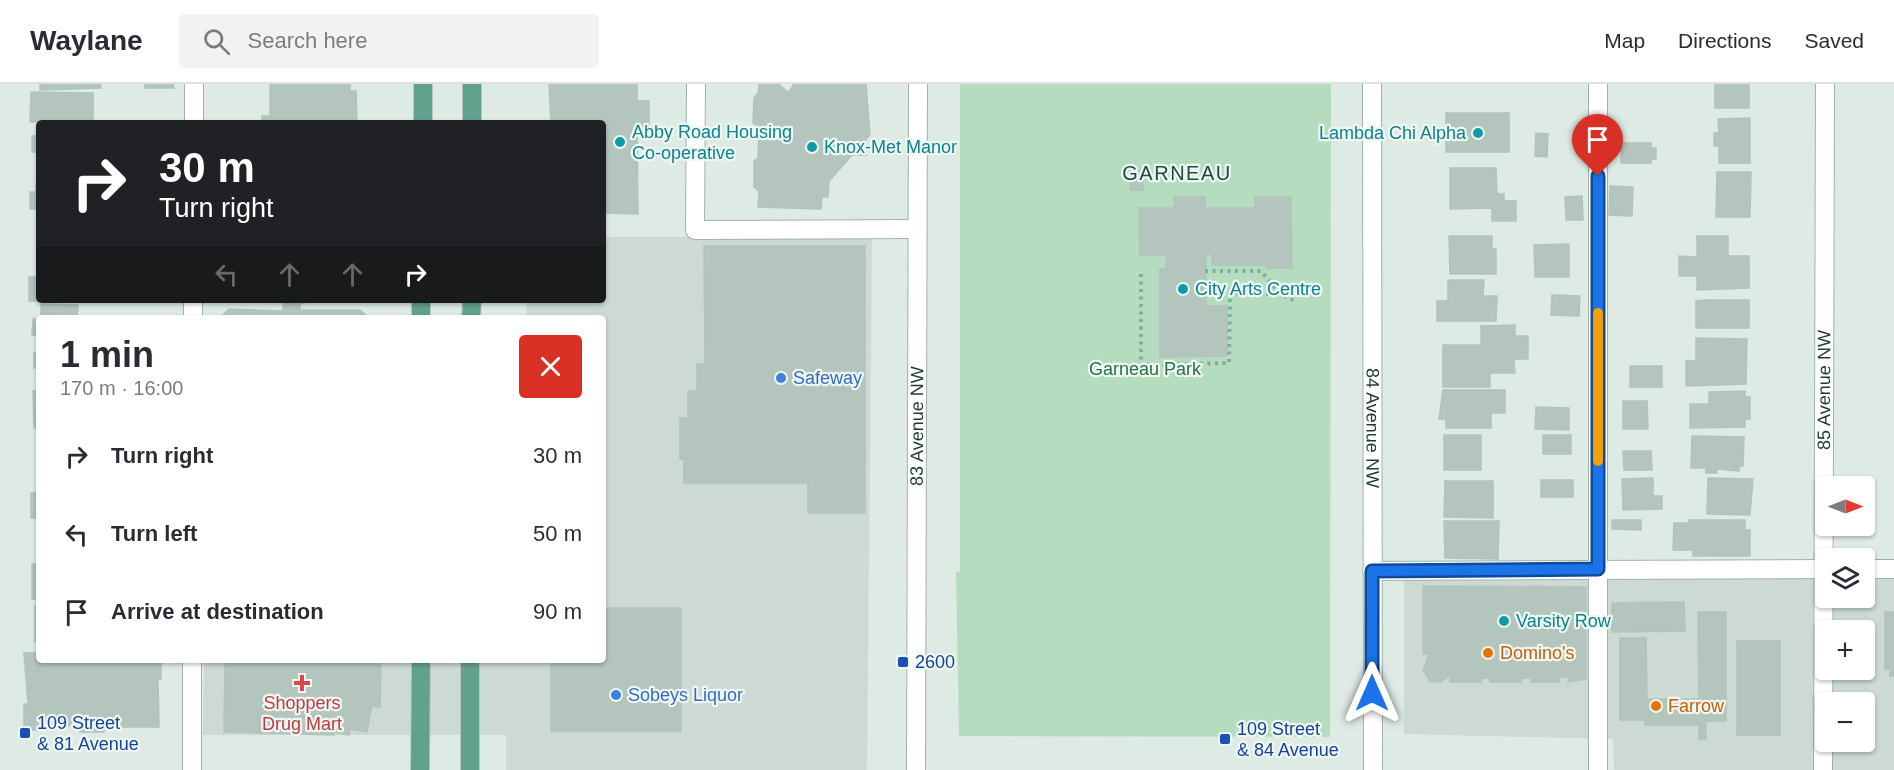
<!DOCTYPE html>
<meta charset="utf-8">
<style>
body{margin:0;font-family:Arial,sans-serif;background:#f2f2f3;color:#2b2b33;height:100vh;display:flex;flex-direction:column;font-size:22px;white-space:nowrap}
*{box-sizing:border-box;margin:0}
p{font-size:20px;color:#7c7c81}
.icon{flex:none;width:33px;height:33px;fill:none;stroke:currentColor;stroke-width:2;stroke-linecap:round;stroke-linejoin:round}
.map{position:relative;flex:1;overflow:hidden}
.side{position:absolute;left:36px;top:231px;width:570px;height:348px;display:flex;flex-direction:column;background:#fff;border-radius:6px;box-shadow:0 2px 4px #0004}
.side>*{flex:none}
.banner{position:absolute;left:36px;top:36px;width:570px;height:183px;border-radius:6px;box-shadow:0 2px 4px #0004;background:#202124;color:#fff;overflow:hidden}
.needle{width:39px;rotate:90deg}
.fabs{position:absolute;left:1815px;top:392px;display:grid;gap:12px}
.fabs a{display:grid;place-items:center;width:60px;height:60px;border-radius:6px;background:#fff;box-shadow:0 2px 4px #0004;font-size:30px}
.pin{position:absolute;display:grid;place-items:center;width:51px;height:51px;color:#fff;margin:-62px -26px;border-radius:50% 50% 50% 0;rotate:-45deg;box-shadow:0 0 6px #0007}
.pin .icon{rotate:45deg}
.me{position:absolute;width:66px;margin:-33px;rotate:0deg;stroke-linejoin:round;filter:drop-shadow(0 0 4px #0008)}
.turn{display:flex;align-items:center;gap:21px;height:126px;padding:0 24px;font-size:27px}
.turn .icon{width:78px;height:78px;stroke-width:2.5}
.turn b{display:block;font-size:42px;line-height:51px}
.lanes{display:flex;align-items:center;height:57px;padding:0 24px;background:#0003;justify-content:center;gap:30px;direction:ltr}
.lanes .off{opacity:.35}
.round{display:grid;place-items:center;flex:none;width:63px;height:63px;border-radius:6px;background:#f2f2f3}
.headline{display:flex;align-items:center;justify-content:space-between;height:102px;padding:0 24px}
h1{font-size:36px;font-weight:700;line-height:45px}
ul{padding:0;list-style:none}
li{display:flex;align-items:center;gap:18px;height:78px;padding:0 24px}
li div{flex:1}
li b{display:block;font-size:22px}
li em{font-style:normal}
header{display:flex;align-items:center;gap:36px;box-sizing:border-box;height:84px;padding:0 30px;background:#fff;border-bottom:2px solid #e1e1e2}
header strong{font-size:28px}
nav{display:flex;gap:33px;margin-inline-start:auto;font-size:21px}
.search{width:420px;height:54px;background:#f2f2f3;display:flex;align-items:center;gap:15px;box-sizing:border-box;padding:0 21px;border-radius:6px;color:#7c7c81;font-size:22px}
.map>svg:first-child{display:block}
</style>
<header>
<strong>Waylane</strong>
<div class="search"><svg class="icon" aria-label="search" viewBox="0 0 24 24"><circle cx="10" cy="10" r="6"/><path d="M15 15l6 6"/></svg>Search here</div>
<nav><a>Map</a><a>Directions</a><a>Saved</a></nav>
</header>
<div class="map">
<svg width="1894" height="686" viewBox="0 0 1894 686">
<rect width="100%" height="100%" fill="#deeae4"/>
<g fill="#ccdad3" fill-rule="evenodd">
<path d="M603 153H872L867 686H506V651H203L204 576H603V234H526V216H603Z"/>
<path d="M1404 487H1825L1826 513H1864L1865 487H1894V686H1614L1613 655 1404 650ZM1826 546H1864V585H1826ZM1826 618H1864V657H1826Z"/>
</g>
<path fill="#b6dcbf" d="M960 0H1331L1330 653 959 652 956 488 960 487Z"/>
<g fill="#b3c5bd" stroke="#b1c4bb" stroke-width="1.5">
<path d="M40 0H100L101 4 40 6Z"/>
<path d="M145 0H173L174 4H145Z"/>
<path d="M270 0H350V7H356L357 39H262V32H270Z"/>
<path d="M549 0H637V17H649V44H637L638 130 603 129V39H551Z"/>
<path d="M759 0H779L788 9 794 0H866L870 51 866 55V71H852L829 97 828 113H822L821 125 758 123 759 107 754 103V77L758 74 759 44 753 39 754 14 758 9Z"/>
<rect x="1715" y="0" width="34" height="24"/>
<path d="M31 8 93 9V38H30Z"/>
<rect x="1446" y="29" width="63" height="39"/>
<path d="M1750 34V79H1719V62H1714V49H1719L1718 35Z"/>
<path d="M1536 49 1548 50 1547 73 1535 72Z"/>
<rect x="32" y="52" width="7" height="16"/>
<path d="M1621 59H1651V64H1656V75H1651V79H1621Z"/>
<path d="M1450 84H1496L1497 110H1504V117H1516V137H1492V124L1450 125Z"/>
<path d="M1143 86V106H1130V87Z"/>
<path d="M1717 88H1751L1750 133H1716Z"/>
<path d="M36 99H39V149V125H30V108H36Z"/>
<path d="M1610 102 1633 103 1632 132 1609 131Z"/>
<path d="M1582 112 1583 136H1566L1565 113Z"/>
<path d="M1174 113H1205V124H1255V113H1291L1292 184H1266V181H1212V170H1206V222H1227V272L1160 273V185H1166V171H1140L1139 124H1174Z"/>
<path d="M1449 152H1492V165H1496V190H1450Z"/>
<path d="M1697 152H1728V172H1749V204L1697 206V192H1679V172L1697 173Z"/>
<path d="M1569 160V193H1535L1534 161Z"/>
<path d="M704 162H865V429H808V399H684V375H680V334H688V307H697V280H705Z"/>
<path d="M29 193H39V216L44 217H29Z"/>
<path d="M1448 196H1484L1483 212H1497L1496 237H1437V217H1448Z"/>
<path d="M1552 211 1580 212 1579 232 1551 231Z"/>
<path d="M283 216H304V219H300V226H360L369 234H220L229 225 283 227Z"/>
<path d="M1706 216H1749V244H1696V217Z"/>
<path d="M41 220 78 221 77 234H41Z"/>
<path d="M33 235H39V252L32 251Z"/>
<path d="M1515 241V252H1528V275H1514L1515 289H1490V303H1443V261H1481V242Z"/>
<path d="M1696 254 1747 255 1746 300 1686 302V277H1696Z"/>
<rect x="34" y="269" width="5" height="15"/>
<rect x="1630" y="282" width="32" height="21"/>
<path d="M1443 306H1505V329H1491V344H1446V335H1439Z"/>
<path d="M33 307H39V344H34Z"/>
<path d="M1745 307V313H1750V335H1745V343L1690 344V320H1709V308Z"/>
<path d="M1623 317H1647L1648 345H1623Z"/>
<path d="M1536 323 1569 324V346L1535 345Z"/>
<rect x="1444" y="351" width="37" height="35"/>
<rect x="1543" y="351" width="28" height="19"/>
<path d="M1692 352 1744 353 1743 382H1739V387L1717 385V389H1706V384H1691Z"/>
<path d="M1623 367H1651L1652 386H1624Z"/>
<path d="M1653 394V412H1662V425L1623 426 1622 395Z"/>
<path d="M1708 394 1753 395 1750 431 1707 430Z"/>
<rect x="1541" y="396" width="32" height="17"/>
<path d="M1445 397H1493V434L1444 433Z"/>
<rect x="31" y="409" width="8" height="25"/>
<path d="M1612 436H1641V446L1612 445Z"/>
<path d="M1689 436H1745V446H1750V472H1693V466H1673L1674 439H1689Z"/>
<path d="M1444 437H1499L1498 475 1445 474Z"/>
<path d="M32 480H39V516L32 515Z"/>
<path d="M1423 502 1586 503V595L1568 598V593H1559V598H1531V594H1521V598H1490V594H1481V598H1450V593H1448L1440 598 1430 597 1423 586 1428 573V570H1423Z"/>
<path d="M1684 518 1685 547 1612 548V519Z"/>
<rect x="35" y="522" width="4" height="36"/>
<path d="M603 524H681V647H551V576H603Z"/>
<path d="M1698 528H1726V637H1706V655H1699V641H1645V636H1620V554H1646L1647 615H1699Z"/>
<path d="M1885 528H1894V592H1890V585H1885Z"/>
<rect x="1737" y="557" width="43" height="94"/>
<path d="M24 569H39V576H161V595H158L159 643H117V640H104V648H80V642H47V646H24V620H28Z"/>
<path d="M225 576H381L380 623 372 622 367 648 350 645 349 651 334 648V651L224 648Z"/>
</g>
<g fill="none" stroke-linecap="round" stroke-linejoin="round">
<defs>
<g id="minor">
<path d="M696 0 695 146 916 145"/>
<path id="s1" d="M1372 0 1373 686"/>
<path d="M194 39V0"/>
<path d="M193 234V216"/>
<path d="M1864 485H1894"/>
<path d="M1372 487 1826 485"/>
<path d="M192 686V576"/>
<path id="s2" d="M916 686 918 0"/>
<path d="M1598 686V0"/>
<path id="s3" d="M1823 686 1825 0"/>
</g>
<g id="major">
<path d="M472 0V39"/>
<path d="M423 39V0"/>
<path d="M421 234V216"/>
<path d="M471 234 472 216"/>
<path d="M420 686 421 576"/>
<path d="M470 686V576"/>
</g>
</defs>
<use href="#minor" stroke="#a1b2ab" stroke-width="20"/>
<use href="#major" stroke="#bcc4c1" stroke-width="20"/>
<g stroke="#7eae9d" stroke-width="4" stroke-dasharray="3 4.5" stroke-linecap="butt">
<path d="M1205 187H1261L1280 210 1296 217"/>
<path d="M1141 190V281L1229 279 1230 209 1280 210"/>
</g>
<use href="#minor" stroke="#fff" stroke-width="18"/>
<use href="#major" stroke="#62a18d" stroke-width="18"/>
</g>
<g fill="none" stroke-linecap="round" stroke-linejoin="round">
<defs>
<path id="route" d="M1372 609V487L1598 485V92"/>
</defs>
<use href="#route" stroke="#114b97" stroke-width="15"/>
<use href="#route" stroke="#1a73e8" stroke-width="10"/>
<path stroke="#f59e0b" stroke-width="10" d="M1598 377V229"/>
</g>
<g fill="#0f9aa8" stroke="#eef7f2" stroke-width="2">
<circle cx="1478" cy="49" r="6"/>
<circle cx="620" cy="58" r="6"/>
<circle cx="812" cy="63" r="6"/>
<circle cx="1183" cy="205" r="6"/>
<circle cx="1504" cy="537" r="6"/>
</g>
<g fill="#3f7fe0" stroke="#eef7f2" stroke-width="2">
<circle cx="781" cy="294" r="6"/>
<circle cx="616" cy="611" r="6"/>
</g>
<g fill="#e8710a" stroke="#eef7f2" stroke-width="2">
<circle cx="1488" cy="569" r="6"/>
<circle cx="1656" cy="622" r="6"/>
</g>
<g fill="#1a4fb4" stroke="#eef7f2" stroke-width="2">
<rect x="897" y="572" width="12" height="12" rx="3"/>
<rect x="19" y="643" width="12" height="12" rx="3"/>
<rect x="1219" y="649" width="12" height="12" rx="3"/>
</g>
<path fill="#e0444e" stroke="#eef7f2" stroke-width="2" d="M299 590h6v6h6v6h-6v6h-6v-6h-6v-6h6z"/>
<g text-anchor="middle" dominant-baseline="central" stroke-width="4.5" stroke-linejoin="round" paint-order="stroke">
<g font-size="18" fill="#0d838f" stroke="#eef7f2" text-anchor="start">
<text x="632" y="48">Abby Road Housing<tspan x="632" dy="21">Co-operative</tspan></text>
<text x="1466" y="49" text-anchor="end">Lambda Chi Alpha</text>
<text x="824" y="63">Knox-Met Manor</text>
<text x="1195" y="205">City Arts Centre</text>
<text x="1516" y="537">Varsity Row</text>
</g>
<g font-size="18" fill="#297142" stroke="#eef7f2">
<text x="1145" y="285">Garneau Park</text>
</g>
<g font-size="18" fill="#366cbe" stroke="#eef7f2" text-anchor="start">
<text x="793" y="294">Safeway</text>
<text x="628" y="611">Sobeys Liquor</text>
</g>
<g font-size="18" fill="#1f3a31" stroke="#eef7f2">
<text stroke="none"><textPath href="#s3" startOffset="380">85 Avenue NW</textPath></text>
<text stroke="none"><textPath href="#s2" startOffset="344">83 Avenue NW</textPath></text>
<text stroke="none"><textPath href="#s1" startOffset="344">84 Avenue NW</textPath></text>
</g>
<g font-size="18" fill="#c56008" stroke="#eef7f2" text-anchor="start">
<text x="1500" y="569">Domino's</text>
<text x="1668" y="622">Farrow</text>
</g>
<g font-size="18" fill="#164399" stroke="#eef7f2" text-anchor="start">
<text x="915" y="578">2600</text>
<text x="37" y="639">109 Street<tspan x="37" dy="21">&amp; 81 Avenue</tspan></text>
<text x="1237" y="645">109 Street<tspan x="1237" dy="21">&amp; 84 Avenue</tspan></text>
</g>
<g font-size="18" fill="#be3a42" stroke="#eef7f2">
<text x="302" y="619">Shoppers<tspan x="302" dy="21">Drug Mart</tspan></text>
</g>
<g font-size="20" letter-spacing="1.5" fill="#1b4c3e" stroke="#eef7f2">
<text x="1177" y="89">GARNEAU</text>
</g>
</g>
</svg>
<div class="fabs">
<a><svg class="needle" viewBox="-14 -14 28 28"><path d="M0-13l5 13h-10z" fill="#e53935"/><path d="M0 13l5-13h-10z" fill="#7c7c81"/></svg></a>
<a><svg class="icon" aria-label="layers" viewBox="0 0 24 24"><path d="M12 4l9 5-9 5-9-5zM3 14l9 5 9-5"/></svg></a>
<a>+</a>
<a>−</a>
</div>
<div class="pin" style="left:1598px;top:92px;background:#d93025"><svg class="icon" aria-label="arrive" viewBox="0 0 24 24"><path d="M6 21V4h12l-3 4 3 4H6"/></svg></div>
<svg class="me" style="left:1372px;top:609px" viewBox="-20 -20 40 40"><path d="M0-17L14 15 0 8-14 15z" fill="#1a73e8" stroke="#fff" stroke-width="4"/></svg>
<div class="banner">
<div class="turn"><svg class="icon" aria-label="right" viewBox="0 0 24 24"><path d="M7 20v-9h11M14 6l5 5-5 5"/></svg><div><b>30 m</b>Turn right</div></div>
<div class="lanes"><svg class="icon off" aria-label="left" viewBox="0 0 24 24"><path d="M17 20v-9H6M10 6l-5 5 5 5"/></svg><svg class="icon off" aria-label="ahead" viewBox="0 0 24 24"><path d="M12 20V5M6 11l6-6 6 6"/></svg><svg class="icon off" aria-label="ahead" viewBox="0 0 24 24"><path d="M12 20V5M6 11l6-6 6 6"/></svg><svg class="icon" aria-label="right" viewBox="0 0 24 24"><path d="M7 20v-9h11M14 6l5 5-5 5"/></svg></div>
</div>
<section class="side">
<div class="headline"><div><h1>1 min</h1><p>170 m · 16:00</p></div><a class="round" style="background:#d93025;color:#fff"><svg class="icon" aria-label="close" viewBox="0 0 24 24"><path d="M6 6l12 12M18 6L6 18"/></svg></a></div>
<ul>
<li><svg class="icon" aria-label="right" viewBox="0 0 24 24"><path d="M7 20v-9h11M14 6l5 5-5 5"/></svg><div><b>Turn right</b></div><em>30 m</em></li>
<li><svg class="icon" aria-label="left" viewBox="0 0 24 24"><path d="M17 20v-9H6M10 6l-5 5 5 5"/></svg><div><b>Turn left</b></div><em>50 m</em></li>
<li><svg class="icon" aria-label="arrive" viewBox="0 0 24 24"><path d="M6 21V4h12l-3 4 3 4H6"/></svg><div><b>Arrive at destination</b></div><em>90 m</em></li>
</ul>
</section>
</div>
